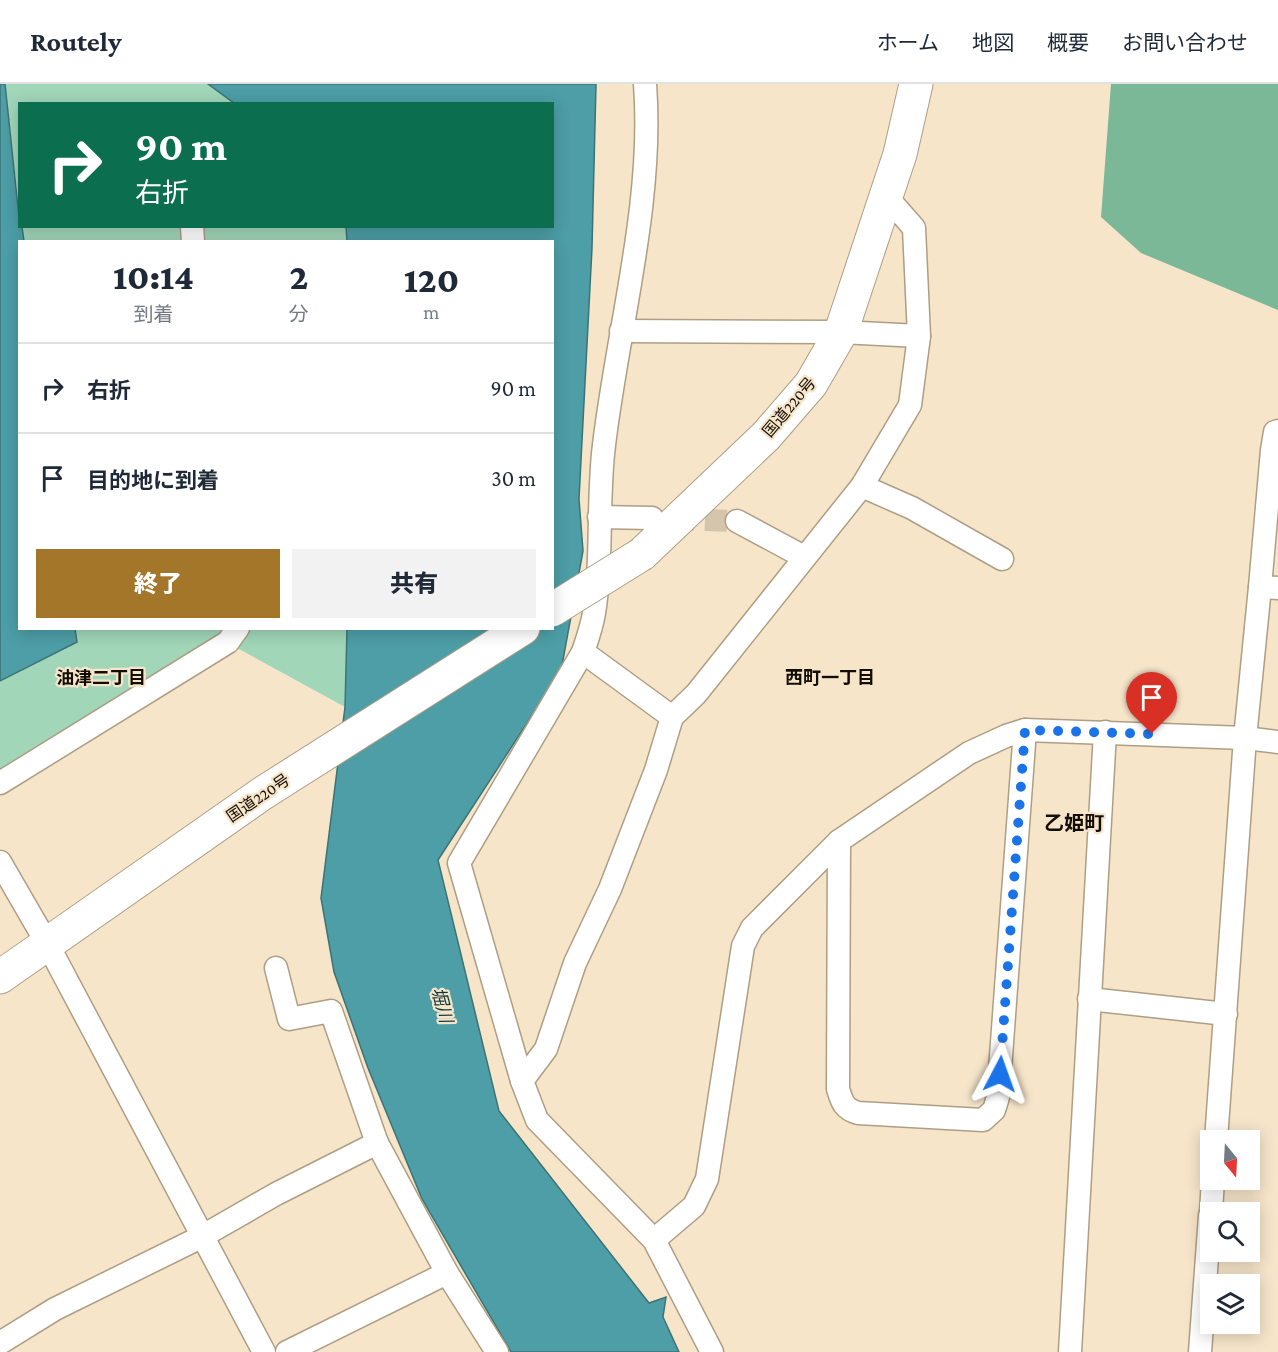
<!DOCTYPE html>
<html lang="ja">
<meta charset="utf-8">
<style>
body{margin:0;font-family:"Crimson Pro","Noto Sans JP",serif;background:#f2f2f3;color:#1f2937;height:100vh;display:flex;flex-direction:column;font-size:22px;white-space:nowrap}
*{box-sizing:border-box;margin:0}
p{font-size:20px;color:#747a83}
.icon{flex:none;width:33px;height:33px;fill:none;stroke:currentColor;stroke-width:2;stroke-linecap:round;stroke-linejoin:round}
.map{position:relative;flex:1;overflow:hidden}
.side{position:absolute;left:18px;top:156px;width:536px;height:390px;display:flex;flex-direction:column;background:#fff;border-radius:0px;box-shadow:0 3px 15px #0003}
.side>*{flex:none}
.top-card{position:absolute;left:18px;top:18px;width:536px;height:126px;border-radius:0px;box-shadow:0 3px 15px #0003;background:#0b6e4f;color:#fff;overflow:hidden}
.needle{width:39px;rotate:162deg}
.tools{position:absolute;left:1200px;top:1046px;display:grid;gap:12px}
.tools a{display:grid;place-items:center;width:60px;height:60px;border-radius:0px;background:#fff;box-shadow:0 3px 15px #0003;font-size:30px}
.pin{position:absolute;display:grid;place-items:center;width:51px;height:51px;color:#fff;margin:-62px -26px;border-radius:50% 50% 50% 0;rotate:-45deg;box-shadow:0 0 6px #0007}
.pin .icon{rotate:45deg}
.me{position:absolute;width:66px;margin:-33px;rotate:4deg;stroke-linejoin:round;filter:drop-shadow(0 0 4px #0008)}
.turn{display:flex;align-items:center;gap:21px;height:126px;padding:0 18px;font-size:27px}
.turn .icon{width:78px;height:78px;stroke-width:2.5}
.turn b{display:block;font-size:42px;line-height:51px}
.eta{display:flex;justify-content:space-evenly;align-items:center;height:102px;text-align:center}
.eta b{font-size:36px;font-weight:800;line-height:42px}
.action{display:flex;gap:12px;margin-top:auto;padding:12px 18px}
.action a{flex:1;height:69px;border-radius:0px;background:#a47629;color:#fff;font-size:24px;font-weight:800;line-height:69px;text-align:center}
.action a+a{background:#f2f2f3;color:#1f2937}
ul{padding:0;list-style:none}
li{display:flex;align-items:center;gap:18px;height:90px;padding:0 18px;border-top:2px solid #e0e1e3}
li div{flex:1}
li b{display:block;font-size:22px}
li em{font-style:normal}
header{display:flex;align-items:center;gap:36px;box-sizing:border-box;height:84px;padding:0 30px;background:#fff;border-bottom:2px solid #e0e1e3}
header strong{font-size:28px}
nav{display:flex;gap:33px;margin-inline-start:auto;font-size:21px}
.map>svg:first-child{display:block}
</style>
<header>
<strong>Routely</strong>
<nav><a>ホーム</a><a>地図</a><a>概要</a><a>お問い合わせ</a></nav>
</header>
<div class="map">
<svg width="1278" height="1268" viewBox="0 0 1278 1268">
<rect width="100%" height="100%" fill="#f6e5c9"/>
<g fill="#a1d6b9">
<path d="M5 0H208L234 19 20 20 19 123Z"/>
<path d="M346 142 347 157 24 158 22 143Z"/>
<path d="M75 545H347L345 623 228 559 0 699V597L77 558Z"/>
</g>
<path fill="#7ab898" d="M1111 0H1278V226L1141 169 1101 133Z"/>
<g fill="#4d9ea7" stroke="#3c7376" stroke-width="1.5">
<path d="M0 0H5L20 142 22 143 24 157 20 158V544L75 545 77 558 0 597Z"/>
<path d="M208 0H596L592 164 579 415 583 467 561 587 438 776 499 1027 649 1219 666 1213 663 1233 679 1268H511L422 1115 368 984 334 888 321 814 345 623 347 545 552 544V158L347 157 346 143 552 142V20L234 19Z"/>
</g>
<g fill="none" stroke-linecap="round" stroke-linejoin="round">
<path stroke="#d4c5ac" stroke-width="22" stroke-dasharray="22 11" stroke-linecap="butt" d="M672 435 737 437"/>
<defs>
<g id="street">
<path d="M645 0C654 119 618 243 604 361 597 417 603 473 594 529 592 542 587 556 583 568L459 779 522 997 537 1036 654 1156 712 1268"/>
<path d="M192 142 193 158"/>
<path d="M621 247 841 248 919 252"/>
<path d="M1278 347 1275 348 1272 366 1260 503 1278 504"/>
<path d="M862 402 912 424 1002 475"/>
<path d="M599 433 652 434"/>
<path d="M737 437 804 473"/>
<path d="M583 568 672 633"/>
<path d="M0 699 228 558 238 544"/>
<path d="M839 757 838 1005C842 1018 844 1025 858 1029L983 1036 994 1026 998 1013 1025 646"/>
<path d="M0 778 48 861 264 1268"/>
<path d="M276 884 289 935 331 927 377 1059 447 1189 497 1268"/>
<path d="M1089 915 1226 930"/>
<path d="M522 997 546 965 575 879 610 805 656 686 672 633 696 610 862 402 910 321 919 252 914 144 885 111"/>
<path d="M1216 1056 1245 654 1260 503"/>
<path d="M1211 1128 1213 1095"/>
<path d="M654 1156 694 1122 707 1095 743 862 752 844 839 757 969 669 1006 652 1025 646 1245 654 1278 658"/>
<path d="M0 1259 55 1225 201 1153 276 1110 377 1059"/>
<path d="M287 1268 447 1189"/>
<path d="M1070 1268 1105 648"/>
<path d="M1200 1268 1210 1132"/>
</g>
<g id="highway">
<path d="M642 470 766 352 811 300 841 248 900 70 916 0"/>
<path d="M0 893 263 709 523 544"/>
</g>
</defs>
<use href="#street" stroke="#ae9e84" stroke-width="25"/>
<use href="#highway" stroke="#ae9e84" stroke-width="35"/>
<use href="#street" stroke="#fff" stroke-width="22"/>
<use href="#highway" stroke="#fff" stroke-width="33"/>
<defs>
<path id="highway-bridge" d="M552 526 642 470"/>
</defs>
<use href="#highway-bridge" stroke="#ae9e84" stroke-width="35" stroke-linecap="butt"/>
<use href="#highway-bridge" stroke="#fff" stroke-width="33"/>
</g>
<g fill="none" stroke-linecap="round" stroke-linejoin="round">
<path stroke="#1a73e8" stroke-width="10" stroke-dasharray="0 18" d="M1000 990 1025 646 1152 650"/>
</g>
<g text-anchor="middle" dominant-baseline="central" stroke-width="4.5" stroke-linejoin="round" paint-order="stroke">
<g font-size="16" fill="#130e05" stroke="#f6e5c9">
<text transform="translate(789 323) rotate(-50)">国道220号</text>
<text transform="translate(258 714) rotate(-34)">国道220号</text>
</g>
<g font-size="18" font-weight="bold" fill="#130e05" stroke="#f6e5c9">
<text x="101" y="594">油津二丁目</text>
<text x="830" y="594">西町一丁目</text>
</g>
<g font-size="18" font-style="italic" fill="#0f373b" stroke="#f6e5c9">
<text transform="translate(442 921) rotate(75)">堀川</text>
</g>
<g font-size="20" font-weight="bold" fill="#130e05" stroke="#f6e5c9">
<text x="1074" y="739">乙姫町</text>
</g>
</g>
</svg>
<div class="tools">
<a><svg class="needle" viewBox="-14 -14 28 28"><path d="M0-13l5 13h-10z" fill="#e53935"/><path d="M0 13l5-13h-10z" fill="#747a83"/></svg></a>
<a><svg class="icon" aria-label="search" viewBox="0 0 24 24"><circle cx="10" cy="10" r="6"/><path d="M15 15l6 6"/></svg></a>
<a><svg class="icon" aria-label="layers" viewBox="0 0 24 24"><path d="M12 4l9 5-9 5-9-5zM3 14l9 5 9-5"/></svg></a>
</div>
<div class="pin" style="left:1152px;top:650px;background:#d93025"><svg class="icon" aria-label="arrive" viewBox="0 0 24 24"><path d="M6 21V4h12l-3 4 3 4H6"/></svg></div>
<svg class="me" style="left:1000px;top:990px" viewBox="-20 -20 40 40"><path d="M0-17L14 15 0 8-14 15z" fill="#1a73e8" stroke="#fff" stroke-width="4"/></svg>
<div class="top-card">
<div class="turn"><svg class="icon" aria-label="right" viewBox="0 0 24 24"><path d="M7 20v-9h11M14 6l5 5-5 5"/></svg><div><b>90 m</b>右折</div></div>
</div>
<section class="side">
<div class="eta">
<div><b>10:14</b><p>到着</p></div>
<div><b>2</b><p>分</p></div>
<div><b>120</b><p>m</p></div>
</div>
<ul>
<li><svg class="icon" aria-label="right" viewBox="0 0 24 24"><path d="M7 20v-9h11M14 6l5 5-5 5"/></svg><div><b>右折</b></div><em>90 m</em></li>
<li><svg class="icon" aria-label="arrive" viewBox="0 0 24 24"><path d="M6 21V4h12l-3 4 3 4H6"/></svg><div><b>目的地に到着</b></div><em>30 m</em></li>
</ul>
<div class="action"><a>終了</a><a>共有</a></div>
</section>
</div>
